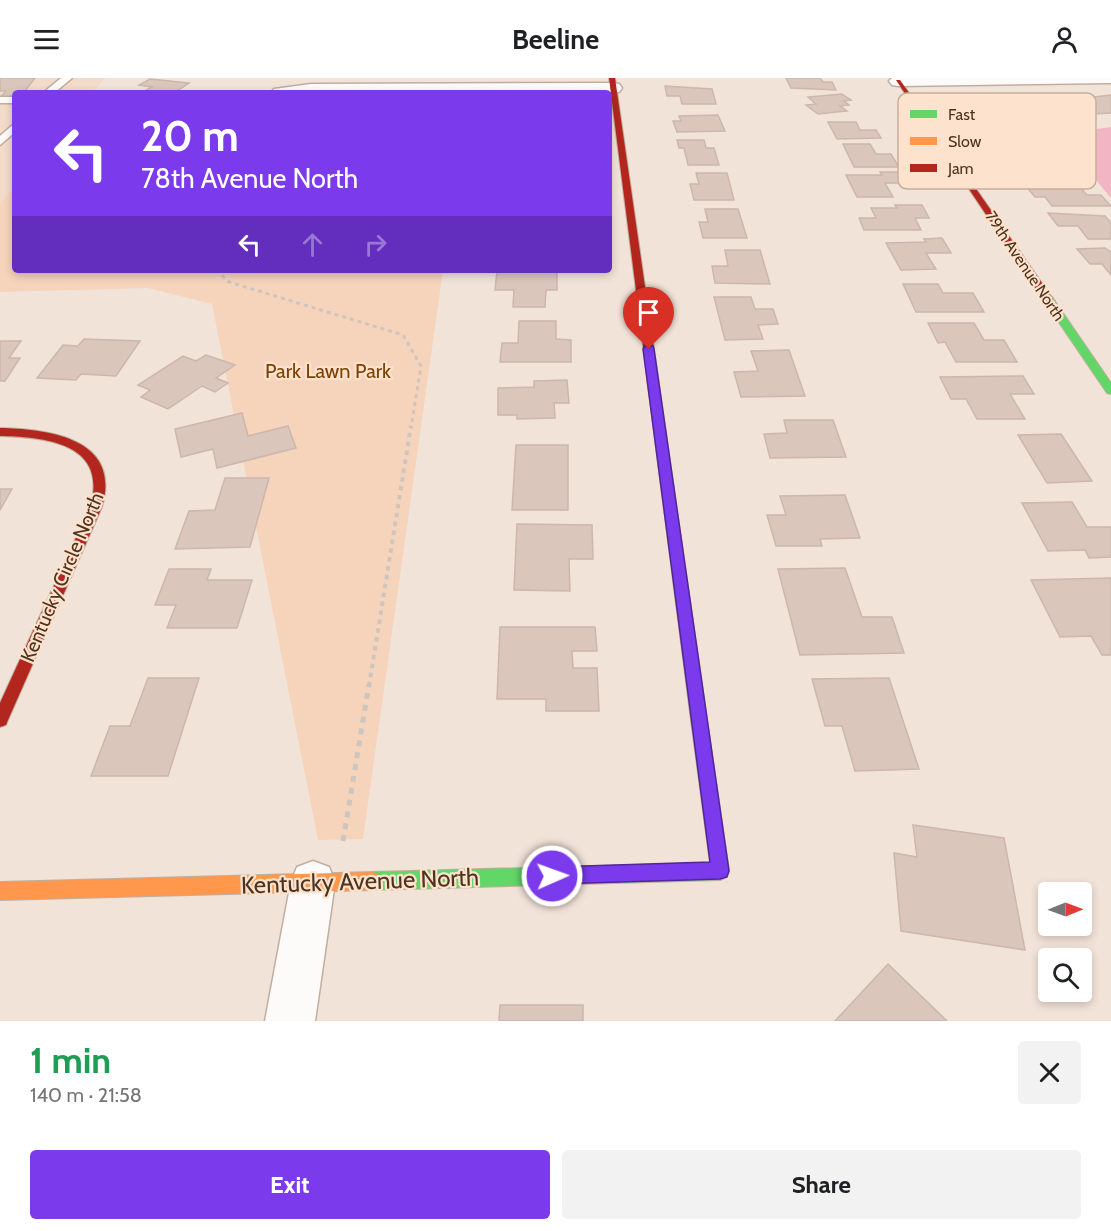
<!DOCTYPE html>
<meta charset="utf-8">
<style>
body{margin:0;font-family:Cabin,sans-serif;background:#f2f2f2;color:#202124;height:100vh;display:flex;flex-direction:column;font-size:22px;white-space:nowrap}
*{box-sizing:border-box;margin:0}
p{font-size:20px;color:#757577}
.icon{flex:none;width:33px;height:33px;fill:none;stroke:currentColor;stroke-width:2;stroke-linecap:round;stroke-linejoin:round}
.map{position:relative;height:943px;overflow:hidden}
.panel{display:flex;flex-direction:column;background:#fff;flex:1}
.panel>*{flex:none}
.banner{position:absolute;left:12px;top:12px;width:600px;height:183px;border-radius:6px;box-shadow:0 3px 9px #0003;background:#7c3aed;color:#fff;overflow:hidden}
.needle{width:39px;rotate:89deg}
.tools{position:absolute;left:1038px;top:804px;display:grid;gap:12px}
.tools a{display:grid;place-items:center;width:54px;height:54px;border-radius:6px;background:#fff;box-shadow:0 3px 9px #0003;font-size:30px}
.pin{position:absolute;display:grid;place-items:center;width:51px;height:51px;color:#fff;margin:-62px -26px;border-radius:50% 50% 50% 0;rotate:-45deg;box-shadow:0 0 6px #0007}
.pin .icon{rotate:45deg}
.me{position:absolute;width:66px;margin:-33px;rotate:88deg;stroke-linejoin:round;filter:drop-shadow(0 0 4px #0008)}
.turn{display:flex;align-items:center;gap:21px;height:126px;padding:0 30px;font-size:27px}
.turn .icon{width:78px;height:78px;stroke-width:2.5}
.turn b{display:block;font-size:42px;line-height:51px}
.lanes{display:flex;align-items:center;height:57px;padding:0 30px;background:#0003;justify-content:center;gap:30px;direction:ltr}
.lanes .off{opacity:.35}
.round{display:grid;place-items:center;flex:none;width:63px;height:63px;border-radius:6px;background:#f2f2f2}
.overview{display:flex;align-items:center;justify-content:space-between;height:102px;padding:0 30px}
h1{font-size:36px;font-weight:700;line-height:45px;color:#1e9e55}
.action{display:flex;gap:12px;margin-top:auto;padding:12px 30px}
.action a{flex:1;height:69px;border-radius:6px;background:#7c3aed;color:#fff;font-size:24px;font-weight:700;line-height:69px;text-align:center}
.action a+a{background:#f2f2f2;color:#202124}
header{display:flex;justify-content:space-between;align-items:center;height:78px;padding:0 30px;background:#fff;font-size:27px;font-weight:700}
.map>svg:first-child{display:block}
</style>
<header><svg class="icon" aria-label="menu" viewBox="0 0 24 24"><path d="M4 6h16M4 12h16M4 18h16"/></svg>Beeline<svg class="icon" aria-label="person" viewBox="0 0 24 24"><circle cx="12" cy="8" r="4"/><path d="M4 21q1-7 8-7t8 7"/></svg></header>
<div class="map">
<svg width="1111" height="943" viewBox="0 0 1111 943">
<rect width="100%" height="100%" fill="#f2e3d8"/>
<path fill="#f2dbc9" d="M0 0H105L92 15H15V108L0 126Z"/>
<path fill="#f5d4bb" d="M15 108V192H443L363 761 318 762 212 226 148 210 0 214V126Z"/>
<path fill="#f1b5c4" d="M1111 49V120L1081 84 1076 62 1097 51Z"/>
<g fill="#dbc6bc" stroke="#ccb6ad" stroke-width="1.5">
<path d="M0 0H35L25 13 15 15V20H0L6 13H0Z"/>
<path d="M786 0H820L823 4H832L836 12 791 10Z"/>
<path d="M150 1 189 5 174 15H141L152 9 139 7Z"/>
<path d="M665 8 712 11 716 26H682L680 18H667Z"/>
<path d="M842 16 851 22 844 23 849 27 840 28 847 33 818 36 806 27 816 26 808 19Z"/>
<path d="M1111 17V35L1093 36 1076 21Z"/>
<path d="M718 37 725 53 677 54 673 43H681L679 38Z"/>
<path d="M828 44H856L860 52H876L881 60 837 61Z"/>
<path d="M677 62H704L706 70H714L719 87H688L684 70H679Z"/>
<path d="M843 66H870L876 76H891L899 89H854Z"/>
<path d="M880 94H899L906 105H885L893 119H857L846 97H882Z"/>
<path d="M696 95H727L734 122H694L690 106H699Z"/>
<path d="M1049 105 1051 109 1079 108 1087 117H1101L1111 128H1052L1045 119H1035L1024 106Z"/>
<path d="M895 127H922L929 140H915L921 152H864L859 140H876L871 130H897Z"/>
<path d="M705 131H738L747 160H703L699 144H708Z"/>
<path d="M1048 135 1105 138 1111 145V161H1088L1078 148H1058Z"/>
<path d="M942 160 951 175H926L936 191 901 192 886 165 926 164 924 161Z"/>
<path d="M1105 170 1111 174V197L1102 186H1090L1077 171Z"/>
<path d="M725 172H760L770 206 715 205 712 188H728Z"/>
<path d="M497 193H557V212H546L545 229H513L514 212H495Z"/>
<path d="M903 206H938L943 215H973L984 234H916Z"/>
<path d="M714 219H751L755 231H773L778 246 758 247 763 261 725 262Z"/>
<path d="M519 243H556V261L571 262V284H500L502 265H518Z"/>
<path d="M928 245H974L984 262H1004L1017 284H956L945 264 938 265Z"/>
<path d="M84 261 140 263 116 298 81 296 76 302 37 300 63 267 78 268Z"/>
<path d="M0 263H21L9 280H20L5 303H0Z"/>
<path d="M789 272 805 318 741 319 734 294 758 293 751 273Z"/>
<path d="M206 277 235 287 216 300 228 305 215 314 202 308 168 331 141 319 150 312 138 307 183 278 196 283Z"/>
<path d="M1023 298 1034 316H1010L1025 341H977L966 321H951L940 299Z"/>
<path d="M567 302 569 325H554L555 340 517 341V337H498V310L534 309V303Z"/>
<path d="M242 335 248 358 288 348 296 370 217 390 213 371 181 379 175 351Z"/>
<path d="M784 342H833L846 379 770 380 764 356 787 355Z"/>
<path d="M1061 356 1092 403 1047 405 1018 357Z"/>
<path d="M516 367H568V432H512Z"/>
<path d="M225 400H269L250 469 175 471 189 433 215 432Z"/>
<path d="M0 411H12L0 432Z"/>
<path d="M845 417 860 460 820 461 822 468H776L767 437H786L780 418Z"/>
<path d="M1072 424 1087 449H1111V479L1089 480 1085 472 1048 473 1022 425Z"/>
<path d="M517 446 592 447 593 481H569L570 513 514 512Z"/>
<path d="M845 490 862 539H892L904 575 800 577 778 491Z"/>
<path d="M169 491H211L207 502H252L237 550H167L176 527H155Z"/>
<path d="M1111 500V577H1102L1091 558 1060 559 1031 502Z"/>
<path d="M500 549H595L597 573H572L573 590H597L599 633H546V621H497Z"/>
<path d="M148 600H199L168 698H91L110 648H130Z"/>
<path d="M889 600 919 691 855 693 842 648H825L812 601Z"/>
<path d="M913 747 1004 760 1025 872 901 853 894 775 917 779Z"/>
<path d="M888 886 947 943H835Z"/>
<path d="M500 927H583V943H499Z"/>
</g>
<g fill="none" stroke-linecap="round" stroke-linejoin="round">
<defs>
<g id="lane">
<path d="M61 0H72L54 15H43Z"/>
<rect x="0" y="19" width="15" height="6"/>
<path d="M15 45V54L0 67V58Z"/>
</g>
<g id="street">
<path d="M892 0H1111V5L898 8 892 7 889 3Z"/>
<path d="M613 5 619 6 622 10 619 14 271 15 274 11 311 6Z"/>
<path d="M313 783 329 789 335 804 315 943H265L291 804 297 789Z"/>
</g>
<g id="fast">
<path d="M1048 218 1052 219 1111 305V316L1107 315 1043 221Z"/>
<path d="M699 635 705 637 707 642 729 793 726 799 720 802 373 812 367 809 364 803 367 797 373 794 710 785 691 642 693 637Z"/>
</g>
<g id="slow">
<path d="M662 365 668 369 707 642 705 647 699 649 693 647 691 642 656 369Z"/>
<path d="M373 794 379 797 382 803 379 809 373 812 0 822V804Z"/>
</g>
<g id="jam">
<path d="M609 0H615L668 369 662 373 656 369Z"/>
<path d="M896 2H900L1053 221 1052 223H1044Z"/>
<path d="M0 350C50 351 122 361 102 429L8 642 6 647 0 649V625L90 429C109 366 47 359 0 358Z"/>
</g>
</defs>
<use href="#lane" stroke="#c0ae9f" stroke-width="3"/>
<use href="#street" stroke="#c0ae9f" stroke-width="3"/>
<use href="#fast" stroke="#c0ae9f" stroke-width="2"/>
<use href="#slow" stroke="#c0ae9f" stroke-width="2"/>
<use href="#jam" stroke="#c0ae9f" stroke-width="2"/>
<path stroke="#cec5be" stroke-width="3" stroke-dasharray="4 4" stroke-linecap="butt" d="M216 192 229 204 403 257 421 288 411 350"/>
<path stroke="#cec5be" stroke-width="4" stroke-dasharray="4.5 4.5" stroke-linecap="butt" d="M369 608 411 348"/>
<path stroke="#cec5be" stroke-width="5" stroke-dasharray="6 6" stroke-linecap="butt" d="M343 763 369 606"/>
<use href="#lane" fill="#fdfbf9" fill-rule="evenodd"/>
<use href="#street" fill="#fdfbf9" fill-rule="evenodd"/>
<use href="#fast" fill="#63d668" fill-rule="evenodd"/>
<use href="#slow" fill="#ff974d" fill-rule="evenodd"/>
<use href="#jam" fill="#b3261e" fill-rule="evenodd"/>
</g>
<path fill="#7c3aed" stroke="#51269a" stroke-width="1.5" d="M645 268H653L654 271 729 793 727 799 720 801 552 806 546 804 543 798 546 791 552 789 710 784 643 271Z"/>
<g text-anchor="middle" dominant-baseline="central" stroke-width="4.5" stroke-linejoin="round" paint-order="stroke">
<g font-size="16" fill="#4e341f" stroke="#fde2ce">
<text transform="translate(1025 188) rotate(56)">79th Avenue North</text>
</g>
<g font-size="20" fill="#7c4203" stroke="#fde2ce">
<text x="328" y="293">Park Lawn Park</text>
</g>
<g font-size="20" fill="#4e341f" stroke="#fde2ce">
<text transform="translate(62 499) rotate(-67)">Kentucky Circle North</text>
</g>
<g font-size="24" fill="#4e341f" stroke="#fde2ce">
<text transform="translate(360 803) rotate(-2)">Kentucky Avenue North</text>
</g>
</g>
<rect x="898" y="15" width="198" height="96" rx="9" fill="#fde2ce" stroke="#c8ae9a" stroke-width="1.5"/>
<rect x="910" y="32" width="27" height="8" fill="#63d668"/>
<rect x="910" y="59" width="27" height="8" fill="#ff974d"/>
<rect x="910" y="86" width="27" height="8" fill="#b3261e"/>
<g font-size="16" fill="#4e341f">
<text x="948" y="42">Fast</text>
<text x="948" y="69">Slow</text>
<text x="948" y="96">Jam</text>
</g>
</svg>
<div class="tools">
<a><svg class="needle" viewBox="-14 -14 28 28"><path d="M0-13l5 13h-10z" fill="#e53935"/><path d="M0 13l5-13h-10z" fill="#757577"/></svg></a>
<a><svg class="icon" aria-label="search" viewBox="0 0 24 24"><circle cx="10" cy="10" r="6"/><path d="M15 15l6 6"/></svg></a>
</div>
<div class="pin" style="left:649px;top:271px;background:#d93025"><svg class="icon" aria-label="arrive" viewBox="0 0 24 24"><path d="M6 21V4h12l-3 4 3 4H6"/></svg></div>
<svg class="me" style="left:552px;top:798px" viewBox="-20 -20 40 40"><circle r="17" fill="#7c3aed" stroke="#fff" stroke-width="3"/><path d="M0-11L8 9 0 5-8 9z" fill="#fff"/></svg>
<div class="banner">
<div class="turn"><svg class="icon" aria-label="left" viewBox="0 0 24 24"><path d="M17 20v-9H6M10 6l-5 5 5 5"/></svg><div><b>20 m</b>78th Avenue North</div></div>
<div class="lanes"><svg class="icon" aria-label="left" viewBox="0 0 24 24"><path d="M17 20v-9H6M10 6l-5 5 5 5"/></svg><svg class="icon off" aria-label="ahead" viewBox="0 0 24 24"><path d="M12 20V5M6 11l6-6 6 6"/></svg><svg class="icon off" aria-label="right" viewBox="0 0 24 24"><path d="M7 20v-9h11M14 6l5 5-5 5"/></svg></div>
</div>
</div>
<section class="panel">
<div class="overview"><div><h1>1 min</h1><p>140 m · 21:58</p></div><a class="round"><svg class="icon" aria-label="close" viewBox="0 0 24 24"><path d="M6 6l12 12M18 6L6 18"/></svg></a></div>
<div class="action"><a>Exit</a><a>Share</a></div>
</section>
